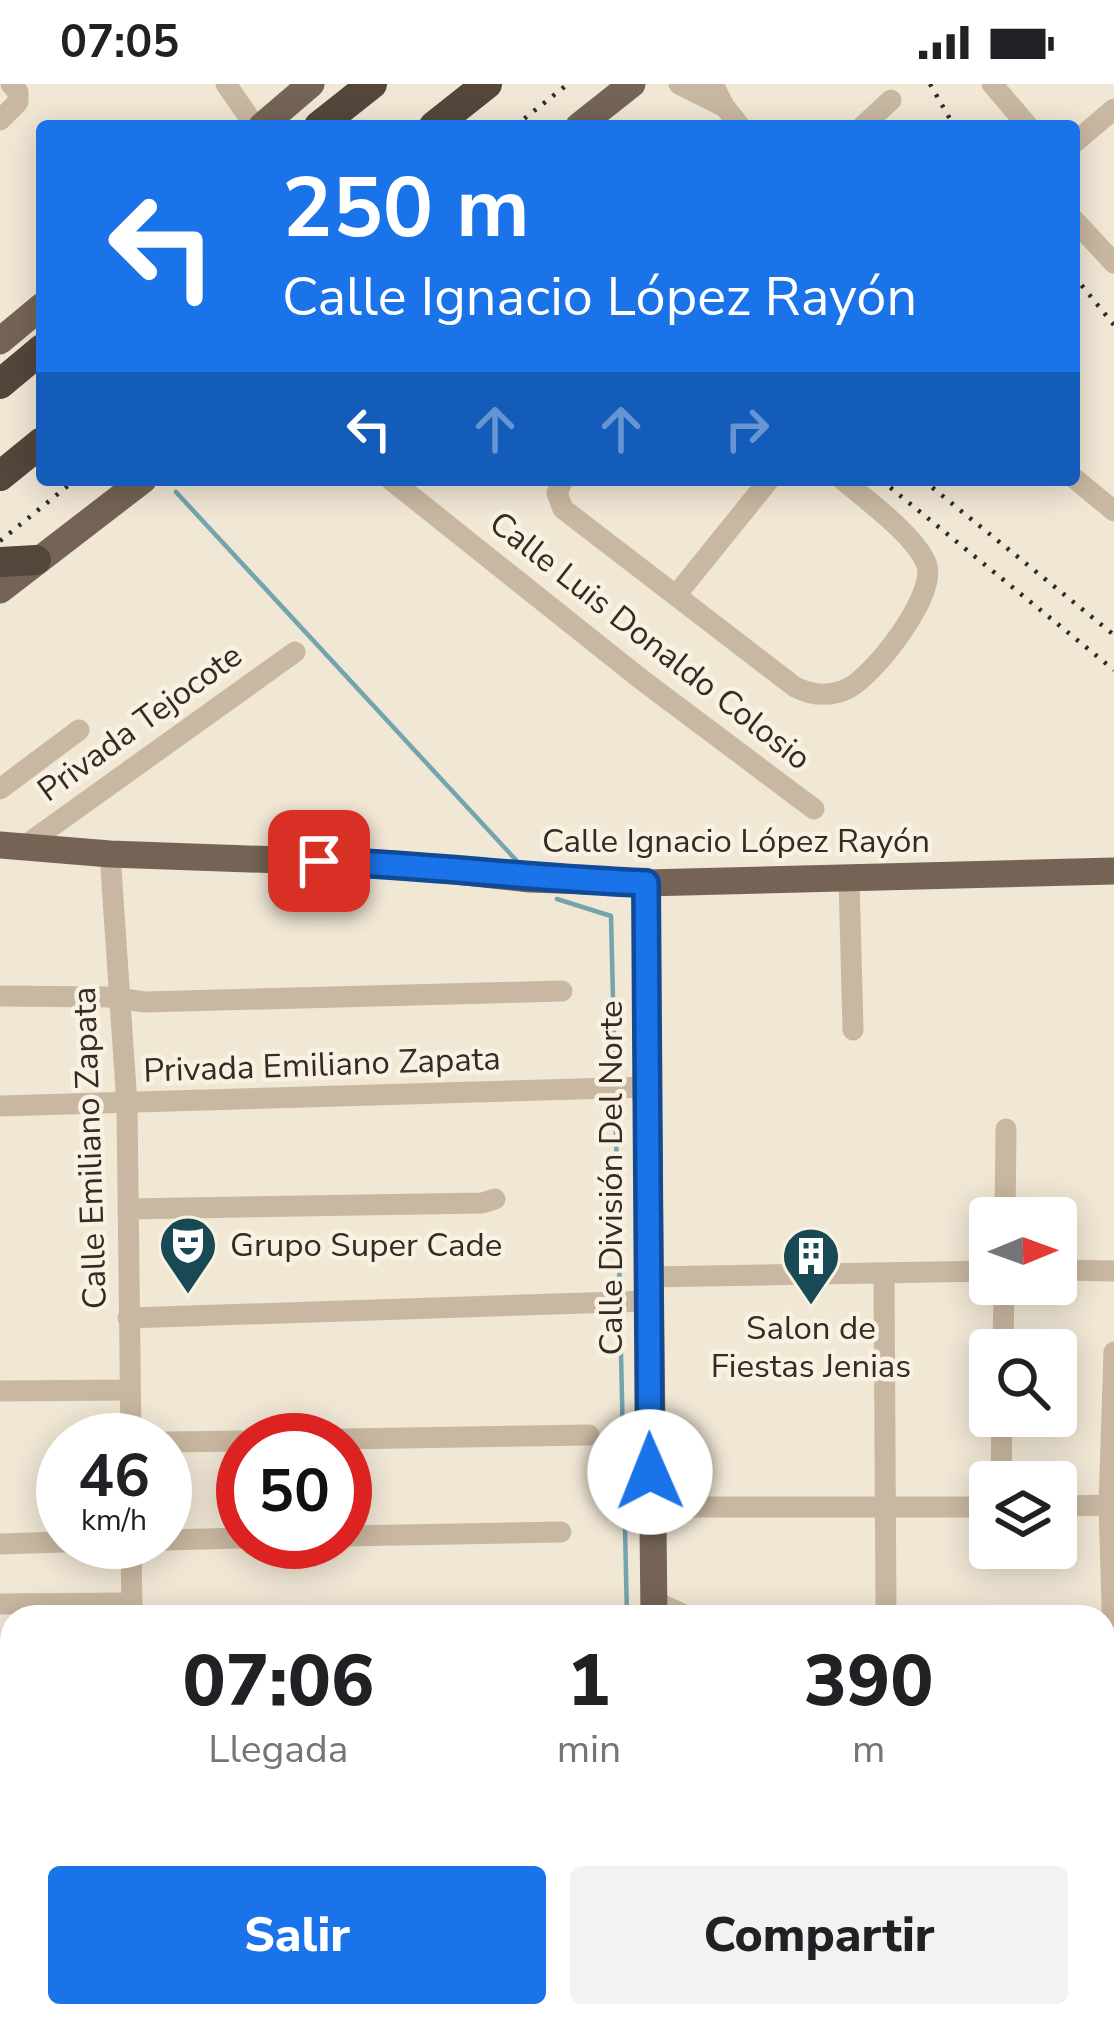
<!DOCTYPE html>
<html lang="es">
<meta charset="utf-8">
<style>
body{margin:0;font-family:"Nunito Sans",sans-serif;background:#f2f2f2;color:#202124;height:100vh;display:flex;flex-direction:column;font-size:45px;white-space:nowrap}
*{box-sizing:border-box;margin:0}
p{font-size:39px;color:#757577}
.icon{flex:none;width:66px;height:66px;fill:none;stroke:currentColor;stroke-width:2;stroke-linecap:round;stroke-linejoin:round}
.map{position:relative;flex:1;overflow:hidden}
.details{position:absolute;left:0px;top:1521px;width:1116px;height:423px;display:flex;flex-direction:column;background:#fff;border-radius:36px 36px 0 0;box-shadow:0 6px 30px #0003}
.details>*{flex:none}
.hud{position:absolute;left:36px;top:36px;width:1044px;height:366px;border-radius:12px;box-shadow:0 6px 30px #0003;background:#1a73e8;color:#fff;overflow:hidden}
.needle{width:78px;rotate:89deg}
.tools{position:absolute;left:969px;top:1113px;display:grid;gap:24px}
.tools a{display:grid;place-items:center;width:108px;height:108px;border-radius:12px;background:#fff;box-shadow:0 6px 30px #0003;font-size:60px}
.speed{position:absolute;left:36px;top:1329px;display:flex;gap:24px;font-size:60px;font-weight:700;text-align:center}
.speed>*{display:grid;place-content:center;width:156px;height:156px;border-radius:50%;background:#fff;box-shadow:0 6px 30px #0003;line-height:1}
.speed small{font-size:30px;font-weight:400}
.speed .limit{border:18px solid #d22;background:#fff;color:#111}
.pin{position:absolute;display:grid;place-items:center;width:102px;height:102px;color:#fff;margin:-51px;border-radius:24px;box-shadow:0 6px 18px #0006}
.me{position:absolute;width:132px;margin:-66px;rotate:359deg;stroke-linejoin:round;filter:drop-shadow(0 0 9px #0008)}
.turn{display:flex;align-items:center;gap:42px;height:252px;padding:0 48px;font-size:54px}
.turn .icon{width:156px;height:156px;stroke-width:2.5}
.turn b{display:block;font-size:84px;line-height:102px}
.lanes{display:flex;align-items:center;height:114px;padding:0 48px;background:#0003;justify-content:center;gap:60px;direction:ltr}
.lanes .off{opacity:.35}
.eta{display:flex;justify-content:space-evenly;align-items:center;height:204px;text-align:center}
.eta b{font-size:72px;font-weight:800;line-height:84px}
.cta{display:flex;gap:24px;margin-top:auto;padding:24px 48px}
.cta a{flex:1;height:138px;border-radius:12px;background:#1a73e8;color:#fff;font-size:48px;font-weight:800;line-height:138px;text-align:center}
.cta a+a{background:#f2f2f2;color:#202124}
.status{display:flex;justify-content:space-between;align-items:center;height:84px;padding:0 60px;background:#fff;direction:ltr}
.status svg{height:33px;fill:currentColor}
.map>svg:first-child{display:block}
</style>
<div class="status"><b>07:05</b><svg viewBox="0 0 49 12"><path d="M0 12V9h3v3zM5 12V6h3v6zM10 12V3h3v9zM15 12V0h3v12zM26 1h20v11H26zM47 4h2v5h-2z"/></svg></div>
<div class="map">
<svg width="1114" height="1942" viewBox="0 0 1114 1942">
<rect width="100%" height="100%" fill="#f1e7d5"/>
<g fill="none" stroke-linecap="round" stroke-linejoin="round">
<g stroke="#74a4ae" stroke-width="4.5">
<path d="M176 408 516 776"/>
<path d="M557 815 611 832 615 997"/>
<path d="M615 1009 620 1213"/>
<path d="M620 1225 627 1533"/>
<path d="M1104 1695 1114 1698"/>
</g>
<g stroke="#c9b8a1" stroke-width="21">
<path d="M226 0 255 42"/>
<path d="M679 0 723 22"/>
<path d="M713 0 724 22 740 42"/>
<path d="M992 0 1028 42"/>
<path d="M0 36 18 18V8L11 0"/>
<path d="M863 42 891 16"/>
<path d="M1074 59 1114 25"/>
<path d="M1074 136 1114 179"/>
<path d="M1074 394 1114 427"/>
<path d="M391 396 642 596 814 725"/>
<path d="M563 396 557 409 563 425 795 603C813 612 831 613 849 604 875 590 935 513 927 482 919 454 865 415 843 396"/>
<path d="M677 510 769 396"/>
<path d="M0 705 79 646"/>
<path d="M23 763 295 568"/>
<path d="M110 770 127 1021 131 1356"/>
<path d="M849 795 853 946"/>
<path d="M0 912 109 913 145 918 562 907"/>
<path d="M0 1022 647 1003"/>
<path d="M128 1125 482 1119 495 1115"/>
<path d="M1005 1134 1006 1045"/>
<path d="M1056 1186 1114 1187"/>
<path d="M884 1189 886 1533"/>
<path d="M649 1193 990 1187"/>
<path d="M128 1234 649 1217"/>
<path d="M1003 1266 1004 1200"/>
<path d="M1114 1268 1109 1421 1114 1586"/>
<path d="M0 1307 129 1306"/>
<path d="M282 1356 589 1351"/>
<path d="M165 1358 243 1357"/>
<path d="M1001 1398 1002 1332"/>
<path d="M1056 1422 1114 1421"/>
<path d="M651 1423H990"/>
<path d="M345 1452 561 1448"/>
<path d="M165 1456 243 1454"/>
<path d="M131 1458 132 1529"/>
<path d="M0 1460 63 1458"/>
<path d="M654 1517 689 1533"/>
<path d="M0 1520 132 1519"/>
<path d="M0 1609 12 1601"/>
<path d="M1104 1629 1114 1626"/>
<path d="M1104 1673 1114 1677"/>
<path d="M0 1676 12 1677"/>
<path d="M0 1765 12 1764"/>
<path d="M0 1854H12"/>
<path d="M1104 1859H1114"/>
<path d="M143 1932 144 1942"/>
<path d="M393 1932V1942"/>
<path d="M918 1932 919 1942"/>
</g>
<g stroke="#756455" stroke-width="27">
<path d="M262 42 311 0"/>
<path d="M579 42 632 0"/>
<path d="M0 257 42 222"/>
<path d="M0 506 143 396"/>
<path d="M0 761 110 770 393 780 530 795 646 799 1114 787"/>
<path d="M646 799 654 1533"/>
<path d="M671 1932V1942"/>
</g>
<g stroke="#54463b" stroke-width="30">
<path d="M319 42 372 0"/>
<path d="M434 42 487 0"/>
<path d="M0 300 42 265"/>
<path d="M0 392 42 358"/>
<path d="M0 478 36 476"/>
</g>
<g stroke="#332b24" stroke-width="4.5" stroke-dasharray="3 9" stroke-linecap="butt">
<path d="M930 0 954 42"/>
<path d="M515 42 568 0"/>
<path d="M1074 192 1114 241"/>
<path d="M881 396 1114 586"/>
<path d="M923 396 1114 551"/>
<path d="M0 457 75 396"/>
</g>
</g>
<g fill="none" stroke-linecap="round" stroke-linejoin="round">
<defs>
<path id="route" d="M319 777C428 781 536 795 646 799L650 1388"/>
</defs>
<use href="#route" stroke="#114b97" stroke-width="30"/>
<use href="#route" stroke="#1a73e8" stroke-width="21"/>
</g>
<defs>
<symbol id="theatre-pin" viewBox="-11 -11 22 30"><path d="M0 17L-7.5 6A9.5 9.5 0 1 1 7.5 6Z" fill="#194955" stroke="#f9f1e1"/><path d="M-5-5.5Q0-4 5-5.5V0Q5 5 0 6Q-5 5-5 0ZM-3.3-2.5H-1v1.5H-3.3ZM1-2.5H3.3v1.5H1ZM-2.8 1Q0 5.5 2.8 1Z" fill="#fff"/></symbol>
<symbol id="building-pin" viewBox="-11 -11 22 30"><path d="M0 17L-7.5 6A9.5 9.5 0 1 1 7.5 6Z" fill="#194955" stroke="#f9f1e1"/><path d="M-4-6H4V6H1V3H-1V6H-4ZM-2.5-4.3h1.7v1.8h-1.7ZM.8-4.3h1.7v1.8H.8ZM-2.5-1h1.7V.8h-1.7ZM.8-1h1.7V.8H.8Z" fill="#fff"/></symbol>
</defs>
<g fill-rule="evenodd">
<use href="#theatre-pin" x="155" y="1128" width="66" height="90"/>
<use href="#building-pin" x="778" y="1139" width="66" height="90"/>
</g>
<g text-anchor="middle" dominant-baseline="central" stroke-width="9" stroke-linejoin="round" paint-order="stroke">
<g font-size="33" fill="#332b24" stroke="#f9f1e1">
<text transform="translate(650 557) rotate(38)">Calle Luis Donaldo Colosio</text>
<text transform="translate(140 639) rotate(-36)">Privada Tejocote</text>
<text x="736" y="757">Calle Ignacio López Rayón</text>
<text transform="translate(322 981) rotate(-2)">Privada Emiliano Zapata</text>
<text transform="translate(90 1064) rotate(-92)">Calle Emiliano Zapata</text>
<text transform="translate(611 1094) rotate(-90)">Calle División Del Norte</text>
</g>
<g font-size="33" fill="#332b24" stroke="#f9f1e1" text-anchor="start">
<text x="230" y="1161">Grupo Super Cade</text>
<text x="811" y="1244" text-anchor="middle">Salon de<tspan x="811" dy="38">Fiestas Jenias</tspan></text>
</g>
</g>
</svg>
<div class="tools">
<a><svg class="needle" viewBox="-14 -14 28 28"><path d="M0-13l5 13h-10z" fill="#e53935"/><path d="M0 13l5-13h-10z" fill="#757577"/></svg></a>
<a><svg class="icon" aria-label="search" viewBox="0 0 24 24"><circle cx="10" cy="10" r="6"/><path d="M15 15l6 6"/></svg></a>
<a><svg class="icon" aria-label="layers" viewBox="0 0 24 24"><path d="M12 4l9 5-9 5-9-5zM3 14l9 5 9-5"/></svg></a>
</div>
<div class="speed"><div>46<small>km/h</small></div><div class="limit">50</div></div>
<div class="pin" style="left:319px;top:777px;background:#d93025"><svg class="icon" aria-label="arrive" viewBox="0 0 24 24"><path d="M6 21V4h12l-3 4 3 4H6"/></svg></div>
<svg class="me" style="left:650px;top:1388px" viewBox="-20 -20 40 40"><circle r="19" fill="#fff"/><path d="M0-13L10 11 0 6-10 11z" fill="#1a73e8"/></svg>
<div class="hud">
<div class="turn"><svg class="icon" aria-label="left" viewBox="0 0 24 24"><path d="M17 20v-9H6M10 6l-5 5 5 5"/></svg><div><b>250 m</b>Calle Ignacio López Rayón</div></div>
<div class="lanes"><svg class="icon" aria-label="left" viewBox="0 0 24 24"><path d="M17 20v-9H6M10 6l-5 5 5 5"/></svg><svg class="icon off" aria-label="ahead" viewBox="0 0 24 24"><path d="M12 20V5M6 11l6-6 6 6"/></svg><svg class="icon off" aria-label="ahead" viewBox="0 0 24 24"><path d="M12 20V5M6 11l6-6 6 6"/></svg><svg class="icon off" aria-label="right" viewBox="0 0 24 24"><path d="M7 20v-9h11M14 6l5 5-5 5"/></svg></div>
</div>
<section class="details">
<div class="eta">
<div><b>07:06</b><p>Llegada</p></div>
<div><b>1</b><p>min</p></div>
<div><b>390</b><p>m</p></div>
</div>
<div class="cta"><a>Salir</a><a>Compartir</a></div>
</section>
</div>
